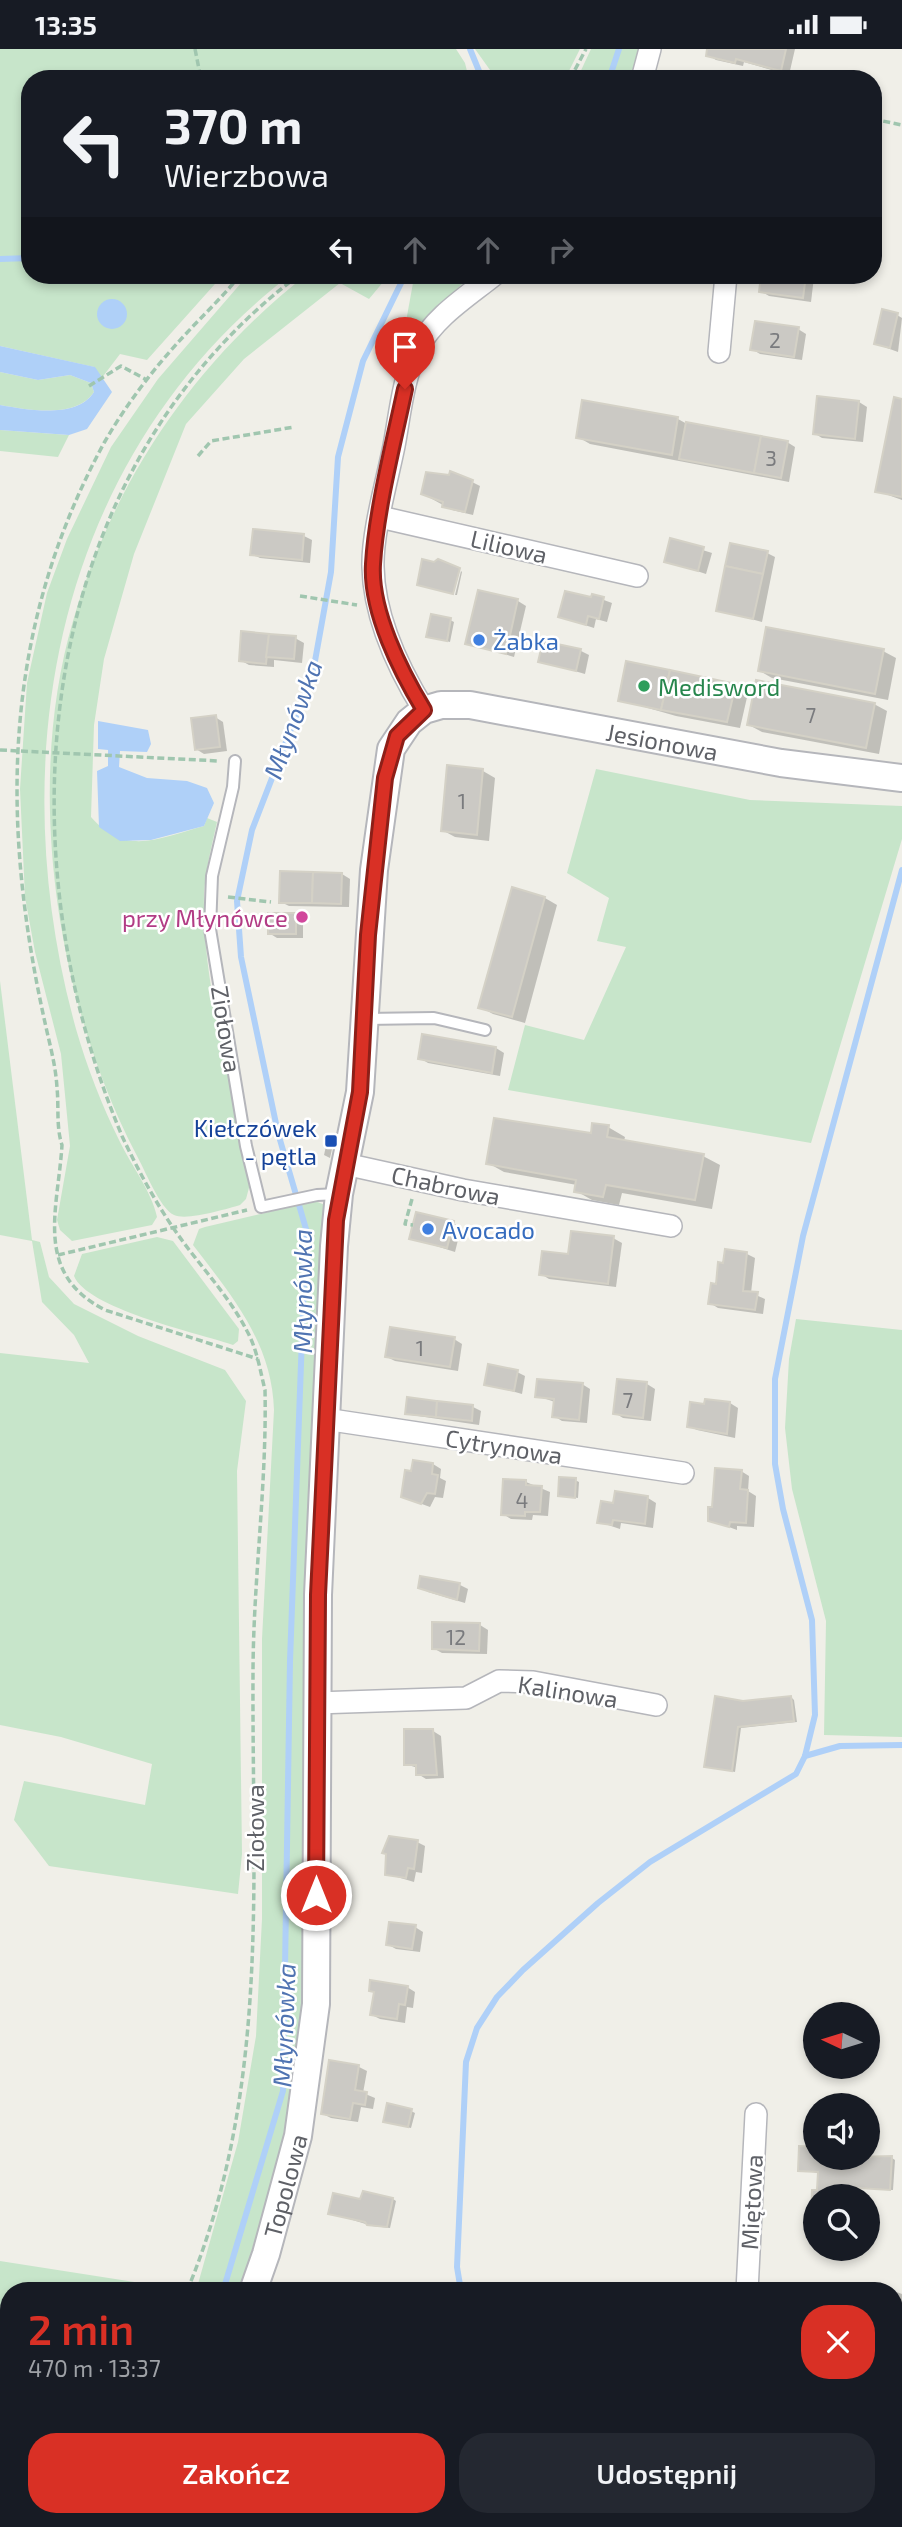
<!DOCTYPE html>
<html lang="pl">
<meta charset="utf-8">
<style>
body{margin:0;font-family:"Exo 2",sans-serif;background:#242831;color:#f1f3f6;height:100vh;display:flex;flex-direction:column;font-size:26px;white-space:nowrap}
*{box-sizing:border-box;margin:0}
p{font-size:23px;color:#9ea1a6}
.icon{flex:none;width:38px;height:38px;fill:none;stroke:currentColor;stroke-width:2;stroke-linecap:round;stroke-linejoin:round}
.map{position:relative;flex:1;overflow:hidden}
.panel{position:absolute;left:0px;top:2233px;width:903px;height:245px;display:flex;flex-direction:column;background:#171b24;border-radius:28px 28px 0 0;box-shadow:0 4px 10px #0003}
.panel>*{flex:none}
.guide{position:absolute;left:21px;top:21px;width:861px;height:214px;border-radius:28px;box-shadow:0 4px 10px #0003;background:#171b24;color:#f1f3f6;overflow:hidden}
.needle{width:46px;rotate:274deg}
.tools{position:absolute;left:803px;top:1953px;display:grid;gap:14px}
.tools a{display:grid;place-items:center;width:77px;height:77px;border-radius:50%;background:#171b24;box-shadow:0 4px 10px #0003;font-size:35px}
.pin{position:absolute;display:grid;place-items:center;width:60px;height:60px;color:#fff;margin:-72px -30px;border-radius:50% 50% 50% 0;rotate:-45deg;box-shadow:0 0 7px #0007}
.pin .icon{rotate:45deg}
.me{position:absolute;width:77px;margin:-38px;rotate:0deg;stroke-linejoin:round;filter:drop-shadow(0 0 5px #0008)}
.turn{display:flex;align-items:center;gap:24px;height:147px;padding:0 28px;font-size:32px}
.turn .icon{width:91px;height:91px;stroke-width:2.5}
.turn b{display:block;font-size:49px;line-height:60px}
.lanes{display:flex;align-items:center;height:66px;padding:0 28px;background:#0003;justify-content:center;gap:35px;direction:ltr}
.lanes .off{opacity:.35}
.round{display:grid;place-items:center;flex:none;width:74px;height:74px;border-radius:28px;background:#242831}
.headline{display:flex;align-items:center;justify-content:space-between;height:119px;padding:0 28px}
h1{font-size:42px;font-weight:600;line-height:52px;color:#d93025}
.primary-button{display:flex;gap:14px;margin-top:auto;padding:14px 28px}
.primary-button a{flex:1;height:80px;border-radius:28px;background:#d93025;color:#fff;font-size:28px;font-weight:600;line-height:80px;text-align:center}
.primary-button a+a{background:#242831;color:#f1f3f6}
.status{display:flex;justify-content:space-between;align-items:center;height:49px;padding:0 35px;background:#171b24;direction:ltr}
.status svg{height:19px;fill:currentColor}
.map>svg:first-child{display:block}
</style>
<div class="status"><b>13:35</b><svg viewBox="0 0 49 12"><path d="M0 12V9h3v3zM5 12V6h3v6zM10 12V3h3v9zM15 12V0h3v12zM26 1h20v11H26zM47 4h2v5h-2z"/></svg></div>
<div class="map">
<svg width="902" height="2478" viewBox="0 0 902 2478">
<rect width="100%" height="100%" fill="#f0efe8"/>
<g fill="#c7e5ca">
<path d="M0 0H456L465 14 469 30H30V226H223L147 311 120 305 101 330 94 318 0 297Z"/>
<path d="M475 0H580L565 30H490V21Z"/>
<path d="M591 0H642L634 30H577Z"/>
<path d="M248 226H290C57 406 0 706 76 980 87 1018 102 1057 120 1093 131 1116 152 1143 157 1168L152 1176 72 1192 60 1181 57 1171 70 1097 61 1005 35 903 25 848 20 740 27 634 47 544 67 490 111 398 158 330Z"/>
<path d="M306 226H389L369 250 340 234 244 310 186 375 134 505 104 610 94 676 91 768C126 808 159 789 204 777L207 769 217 773C212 796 205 822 204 846 202 945 236 1038 250 1135L246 1150 240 1156C226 1160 187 1172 174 1166 160 1160 144 1119 136 1105 56 952 24 739 73 572 113 433 193 315 306 226Z"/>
<path d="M416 226H472L403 289 413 234Z"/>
<path d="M0 323 38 331 70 326 91 334 94 343C76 370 28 361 0 356Z"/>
<path d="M0 381 69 386 58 408 0 402Z"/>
<path d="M596 720 750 751 902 757V790L811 1094 508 1041 525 976 584 991 626 898 597 892 609 849 567 824Z"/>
<path d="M0 932 32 1191 40 1193 49 1228 74 1255 138 1287 225 1321 246 1352 237 1422 242 1805 238 1845 49 1817 14 1771 24 1732 145 1756 152 1715 61 1688 0 1676V1304L89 1314 74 1286 42 1253 32 1192 0 1186Z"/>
<path d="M315 1152 325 1156 326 1161 303 1991 287 2090 239 2242H196L238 2093 256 1987 262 1870V1590L274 1361C272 1294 232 1247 193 1196L199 1180 205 1178Z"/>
<path d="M157 1188 173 1192 239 1280 238 1292 233 1296 227 1294C193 1283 87 1259 74 1227L82 1205Z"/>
<path d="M796 1270 902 1281V1688L824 1686 826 1572 792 1440 785 1379 789 1310Z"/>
<path d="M0 2212 160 2237 158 2242H9V2389L0 2388Z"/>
<path d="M0 2402 9 2403V2469H63L59 2478H0Z"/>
</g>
<g fill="#afd0f8">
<circle cx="112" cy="265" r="15"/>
<path d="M0 297 95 318 112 343 87 380 69 386 0 381V356C28 361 77 370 94 343L91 334 70 326 38 331 0 323Z"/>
<path d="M98 672 148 681 151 695 147 703 120 702 119 718 147 729 187 732 207 739 214 754 204 777 151 791 120 792 99 778 97 722 108 717V701L98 700Z"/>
</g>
<g fill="#0003">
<path d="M709 0H795L789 26 744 13 743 17 716 11 708 6Z"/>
<path d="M763 226H811L814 228 811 253 769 247 761 242Z"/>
<path d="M897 266 902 269 898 303 876 295Z"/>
<path d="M798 280 806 285 802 311 760 305 752 300Z"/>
<path d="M902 351V451L877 442Z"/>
<path d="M859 353 867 358 863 393 822 389 814 384Z"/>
<path d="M678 370 687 375 787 393 795 398 789 433 590 395 578 388Z"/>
<path d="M472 433 480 437 473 466 452 461 423 445Z"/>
<path d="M304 487 312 491 310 514 260 509 252 505Z"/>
<path d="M671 491 712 504 706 525 666 512Z"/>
<path d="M767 504 775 508 762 573 718 561Z"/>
<path d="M461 522 462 523 457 546H455Z"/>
<path d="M593 547 612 554 607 573 596 570 594 579 560 568 592 550Z"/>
<path d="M518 552 526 557 514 608 467 594Z"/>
<path d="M450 571 454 573 450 593 428 587Z"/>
<path d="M295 589 304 594 302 614 274 611V618L249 616 240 611Z"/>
<path d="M581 602 589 606 585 625 540 612Z"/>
<path d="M883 602 896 609 888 651 772 629 760 622Z"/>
<path d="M736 637 748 644 740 679 676 667 620 651Z"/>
<path d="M874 655 887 662 879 705 762 683 749 676Z"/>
<path d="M215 668 223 673 227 702 204 705 196 700Z"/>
<path d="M483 722 495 729 489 792 455 788 442 781Z"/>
<path d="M342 825 350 830 349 858 289 857 281 853Z"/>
<path d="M513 841 545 849 557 856 525 974 493 965 480 958Z"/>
<path d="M295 866 303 870V889H277L269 884Z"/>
<path d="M496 999 504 1004 500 1027 428 1014 420 1009Z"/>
<path d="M608 1078 625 1088 624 1092 703 1107 720 1116 712 1160 622 1144 619 1156 592 1151 576 1142 577 1136 504 1123 488 1114 592 1086Z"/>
<path d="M326 1097 332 1100 330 1109 324 1106Z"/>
<path d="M453 1174 461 1179 455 1203 411 1189Z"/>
<path d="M613 1189 622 1194 616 1238 549 1230 541 1225 570 1207Z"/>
<path d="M747 1205 755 1209 751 1244 765 1250 763 1265 718 1259 710 1254 725 1216Z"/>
<path d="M454 1290 462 1295 458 1322 395 1312 387 1308Z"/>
<path d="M517 1323 525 1327 522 1345 486 1335Z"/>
<path d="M618 1332 647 1335 655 1340 651 1372 623 1369 615 1364Z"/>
<path d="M582 1335 590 1340 587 1374 562 1372 554 1367 555 1353 537 1347Z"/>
<path d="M409 1350 473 1358 481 1362 479 1376 411 1366 407 1364Z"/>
<path d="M730 1354 738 1359 735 1389 697 1381 689 1377 706 1357Z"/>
<path d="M433 1415 441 1420 440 1429 446 1432 443 1449 435 1448 430 1458 403 1448 412 1424Z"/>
<path d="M741 1422 749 1427 748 1442 756 1447 754 1478 737 1477V1481L710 1471Z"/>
<path d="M575 1431 579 1433 578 1449 560 1446Z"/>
<path d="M526 1433 550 1443 548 1467 533 1466 532 1471 511 1470 503 1465Z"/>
<path d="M616 1444 648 1449 656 1454 653 1479 621 1474 620 1480 599 1473 614 1456Z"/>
<path d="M421 1529 460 1536 468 1540 465 1554 428 1543 420 1538Z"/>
<path d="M480 1576 488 1581 487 1605 442 1604 433 1599Z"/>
<path d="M791 1648 794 1651 797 1673 741 1679 735 1723 706 1717 743 1653Z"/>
<path d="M433 1682 441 1687 444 1729 426 1730 418 1725V1719L405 1715Z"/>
<path d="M417 1793 425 1797 422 1824 416 1823 414 1833 387 1825Z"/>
<path d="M415 1878 423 1883 420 1903 396 1900 387 1895Z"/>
<path d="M407 1938 415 1943 413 1959 407 1958 405 1974 380 1970 372 1966 375 1944 371 1941Z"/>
<path d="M331 2013 359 2018 367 2022 363 2044 375 2049 373 2060 361 2058 358 2073 331 2069 323 2065Z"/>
<path d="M411 2062 415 2064 411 2079 388 2074Z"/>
<path d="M816 2109H892L895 2111 893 2141 845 2139 844 2147H816V2172L813 2171 814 2143H818L819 2124 800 2121Z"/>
<path d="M393 2150 396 2152 390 2179 372 2177 330 2164 362 2152Z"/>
<path d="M894 2242 902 2245V2272H894Z"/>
<path d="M894 2325 900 2329 902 2354 894 2355Z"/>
<path d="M894 2409 897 2411 898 2436H894Z"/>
<path d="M283 2469H319L317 2478H281Z"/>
<path d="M360 2469H396L394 2478H358Z"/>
</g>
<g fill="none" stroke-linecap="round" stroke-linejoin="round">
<g stroke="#afd0f8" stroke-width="6">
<path d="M470 0 479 22 478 30"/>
<path d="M609 30 619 0"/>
<path d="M0 210 30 209"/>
<path d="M805 1707 840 1697 902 1696"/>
<path d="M223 2242 283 2042 290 1612 306 1180 278 1084 241 908 237 852 252 781 313 623 331 523 338 408 363 312 405 226"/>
<path d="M461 2242 457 2218 466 2013 477 1979 497 1948 523 1921 598 1854 650 1813 796 1725 805 1707 815 1666 812 1571 783 1460 775 1415V1330L803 1187 902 821"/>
<path d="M519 2469 522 2478"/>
<path d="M123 2478 128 2469"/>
</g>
</g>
<g fill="#cbc9c4" stroke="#d4d1c6" stroke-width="2">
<path d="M707 0H786L781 22 736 10 735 14 706 7Z"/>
<path d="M761 226H806L803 249 759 243Z"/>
<path d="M882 260 898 264 890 299 874 295Z"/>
<path d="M755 272 799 278 794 308 750 301Z"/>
<path d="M817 347 859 352 855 390 813 385Z"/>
<path d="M894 348 902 350V448L875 443Z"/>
<path d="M582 351 678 368 672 406 576 389Z"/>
<path d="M686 373 761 387 754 424 679 410Z"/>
<path d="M761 387 788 392 781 429 754 424Z"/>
<path d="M450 422 473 431 465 463 442 458 443 453 421 445 426 423 449 426Z"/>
<path d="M253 480 304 485 302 511 250 506Z"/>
<path d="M670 489 704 498 698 522 664 513Z"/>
<path d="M730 494 768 502 763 525 725 517Z"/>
<path d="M422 510 434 513 438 510 460 519 453 545 417 536Z"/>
<path d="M725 517 763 525 753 570 716 562Z"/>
<path d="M478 541 518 550 506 605 465 595Z"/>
<path d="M565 542 591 548 592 545 604 548 599 570 588 567 586 576 558 568Z"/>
<path d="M431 565 451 569 447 592 426 588Z"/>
<path d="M766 578 884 600 875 645 758 622Z"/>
<path d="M241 582 269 585 266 615 239 612Z"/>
<path d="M269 585 296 587 294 610 266 608Z"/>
<path d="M543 592 581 600 576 622 538 613Z"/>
<path d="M626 612 670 621 661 661 618 652Z"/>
<path d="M670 621 736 635 727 673 661 661Z"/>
<path d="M756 631 875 654 866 699 747 676Z"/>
<path d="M216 666 220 698 195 701 191 669Z"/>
<path d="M447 716 483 720 477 786 441 782Z"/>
<path d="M280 822 313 823 312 854H279Z"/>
<path d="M313 823 342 824 341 855 312 854Z"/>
<path d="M512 838 545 848 512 968 478 959Z"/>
<rect x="268" y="864" width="28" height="21"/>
<path d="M422 985 496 998 492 1024 418 1010Z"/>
<path d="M494 1069 591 1084 592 1074 609 1076 607 1088 704 1105 695 1151 606 1136 603 1148 574 1143 576 1131 486 1115Z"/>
<path d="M416 1163 454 1172 447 1199 409 1190Z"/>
<path d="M571 1182 614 1187 608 1235 539 1226 542 1202 568 1205Z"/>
<path d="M725 1200 747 1203 743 1242 758 1243 755 1261 708 1255 711 1234 716 1235 718 1213 723 1214Z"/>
<path d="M390 1278 455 1288 450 1318 385 1308Z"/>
<path d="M488 1315 518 1321 514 1342 484 1336Z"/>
<path d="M537 1330 583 1334 579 1371 552 1368 554 1350 535 1348Z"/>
<path d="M617 1330 647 1333 643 1369 613 1365Z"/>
<path d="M407 1348 437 1352 436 1368 405 1365Z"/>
<path d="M705 1350 730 1353 727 1385 687 1378 690 1353 704 1355Z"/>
<path d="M437 1352 473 1356 472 1372 436 1368Z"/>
<path d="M413 1411 433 1414 432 1425 438 1426 435 1445 427 1444 421 1455 401 1448 405 1421 411 1422Z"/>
<path d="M715 1419 742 1421 740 1440 748 1441 746 1474 730 1473 729 1478 708 1472V1458H712Z"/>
<path d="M559 1428 576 1429 575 1449 558 1447Z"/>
<path d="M503 1430 526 1431V1436L542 1437 540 1463H525V1467L501 1466Z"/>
<path d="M615 1442 648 1447 645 1475 613 1471 612 1476 597 1474 601 1452 613 1454Z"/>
<path d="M420 1527 460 1534 457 1551 418 1539Z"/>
<path d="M432 1573 480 1574 479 1602 432 1600Z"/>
<path d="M715 1647 743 1652 791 1647 794 1672 738 1678 732 1722 704 1718Z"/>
<path d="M404 1680H433L437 1726H416V1716H404Z"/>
<path d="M389 1787 418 1791 414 1820 408 1819 406 1829 385 1826 386 1805 382 1804Z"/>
<path d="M389 1873 416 1876 412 1900 386 1896Z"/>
<path d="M370 1931 408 1937 405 1956 399 1955 397 1970 370 1966 374 1943 369 1942Z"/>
<path d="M329 2011 359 2016 355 2041 367 2043 365 2056 353 2054 350 2070 321 2065Z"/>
<path d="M387 2054 412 2060 408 2078 383 2073Z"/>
<path d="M799 2097 816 2098V2109L892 2107 890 2141 842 2138 841 2147H816V2172H811L812 2141H817L818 2123 798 2122Z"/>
<path d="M363 2142 393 2149 387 2178 367 2176 365 2173 328 2165 333 2144 360 2150Z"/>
<path d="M281 2469H310L308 2478H279Z"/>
<path d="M358 2469 387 2472 386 2478H356Z"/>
<path d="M460 2469H479L489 2471 488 2478H458Z"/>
</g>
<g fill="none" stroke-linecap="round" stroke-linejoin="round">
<defs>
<g id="service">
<path d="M235 712 233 738 212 827 210 880 246 1097 261 1158 317 1146 339 1145"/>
<path d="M365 970 434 969 485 981"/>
</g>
<g id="minor">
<path d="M642 30 650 0"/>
<path d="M719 303 726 226"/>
<path d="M380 468 637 527"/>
<path d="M424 661C398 619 374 569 373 518 372 484 387 432 394 397 400 365 403 328 418 299 434 268 468 247 494 226"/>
<path d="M345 1115 463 1141 671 1177"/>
<path d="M325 1370 683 1424"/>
<path d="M316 1654 466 1649 499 1632 533 1633 656 1656"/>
<path d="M747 2242 756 2065"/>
<path d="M737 2478 738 2469"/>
</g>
<g id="tertiary">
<path id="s1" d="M253 2242 266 2205 298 2087 316 1955 318 1546 334 1197 339 1145 360 1043 374 821 391 700 409 673 424 661 441 656H470L781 714 902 729"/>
<path d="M151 2478 156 2469"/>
</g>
</defs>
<use href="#service" stroke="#b5b6bb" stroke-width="14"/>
<use href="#minor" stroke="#b5b6bb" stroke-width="24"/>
<use href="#tertiary" stroke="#b5b6bb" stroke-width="30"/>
<g stroke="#a0c6af" stroke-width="3.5" stroke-dasharray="7 3.5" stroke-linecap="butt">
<path d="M195 0 201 30"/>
<path d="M663 26 681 30"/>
<path d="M570 30 586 0"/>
<path d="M873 70 902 76"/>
<path d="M240 226C223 248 202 267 183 288 154 319 125 357 104 394 0 586 0 779 48 987 52 1004 56 1021 57 1039 59 1058 56 1078 62 1096 58 1161 33 1224 105 1261L258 1310"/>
<path d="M89 337 121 317 147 331"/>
<path d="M198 407 211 392 294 378"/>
<path d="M300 547 357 556"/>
<path d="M0 701 219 712"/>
<path d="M228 848 271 853"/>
<path d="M412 1150 405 1175 413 1176"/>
<path d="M58 1206 247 1161"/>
<path d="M187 2242C270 2043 252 1836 253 1626 253 1532 267 1436 265 1341 260 1321 257 1300 247 1282 228 1245 197 1214 174 1180 154 1151 137 1119 122 1087 0 797 33 426 299 226"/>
<path d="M0 2395 9 2396"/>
<path d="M81 2478 85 2469"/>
</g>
<use href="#service" stroke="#fff" stroke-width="10"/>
<use href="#minor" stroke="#fff" stroke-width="21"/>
<use href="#tertiary" stroke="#fff" stroke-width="26"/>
</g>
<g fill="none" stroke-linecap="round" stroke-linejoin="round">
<defs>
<path id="route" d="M316 1846 318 1546 336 1171 360 1043 368 886 385 729 397 687 424 661C401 623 370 562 373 515 376 462 394 392 405 340"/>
</defs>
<use href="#route" stroke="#8d1f18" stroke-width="18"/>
<use href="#route" stroke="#d93025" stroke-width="12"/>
</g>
<g fill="#3f7fe0" stroke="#fff" stroke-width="2.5">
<circle cx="479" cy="591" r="7"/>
<circle cx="428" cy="1180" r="7"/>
</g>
<circle fill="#2e9e5b" stroke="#fff" stroke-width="2.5" cx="644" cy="637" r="7"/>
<circle fill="#d1479c" stroke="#fff" stroke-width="2.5" cx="302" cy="868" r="7"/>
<rect fill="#1a4fb4" stroke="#fff" stroke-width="2.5" x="324" y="1085" width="14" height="14" rx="3.5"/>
<g text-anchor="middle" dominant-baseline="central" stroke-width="5" stroke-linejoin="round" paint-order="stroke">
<g font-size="21" fill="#7a7b7e">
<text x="775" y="290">2</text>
<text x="771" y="408">3</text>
<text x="811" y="665">7</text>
<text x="462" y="751">1</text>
<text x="420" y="1298">1</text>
<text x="628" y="1350">7</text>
<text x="522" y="1450">4</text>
<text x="456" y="1587">12</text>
</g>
<g font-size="24" fill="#5f6167" stroke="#fff">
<text transform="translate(509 497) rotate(13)">Liliowa</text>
<text stroke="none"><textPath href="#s1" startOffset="1848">Jesionowa</textPath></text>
<text transform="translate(227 980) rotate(81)">Ziołowa</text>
<text transform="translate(446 1136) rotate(12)">Chabrowa</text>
<text transform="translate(504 1397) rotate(9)">Cytrynowa</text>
<text transform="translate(568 1642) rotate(9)">Kalinowa</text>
<text transform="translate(254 1779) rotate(-90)">Ziołowa</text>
<text stroke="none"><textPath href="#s1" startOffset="110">Topolowa</textPath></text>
<text transform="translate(751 2153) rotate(-87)">Miętowa</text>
</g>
<g font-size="24" fill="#366cbe" stroke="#fff" text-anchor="start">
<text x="493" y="591">Żabka</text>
<text x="442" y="1180">Avocado</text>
</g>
<g font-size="24" fill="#27864d" stroke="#fff" text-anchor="start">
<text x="658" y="637">Medisword</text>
</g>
<g font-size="24" fill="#b23c85" stroke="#fff" text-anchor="end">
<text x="288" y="868">przy Młynówce</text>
</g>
<g font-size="24" fill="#164399" stroke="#fff" text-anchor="end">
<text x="317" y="1078">Kiełczówek<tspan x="317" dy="28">- pętla</tspan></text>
</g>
<g font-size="26" font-style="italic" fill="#5074b2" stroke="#fff">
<text transform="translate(292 670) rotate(-70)">Młynówka</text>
<text transform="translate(301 1242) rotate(-90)">Młynówka</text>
<text transform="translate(283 1976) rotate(-88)">Młynówka</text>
</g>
</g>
</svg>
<div class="tools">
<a><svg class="needle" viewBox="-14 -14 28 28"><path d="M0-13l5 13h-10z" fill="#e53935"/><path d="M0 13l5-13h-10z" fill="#9ea1a6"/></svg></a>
<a><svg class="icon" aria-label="sound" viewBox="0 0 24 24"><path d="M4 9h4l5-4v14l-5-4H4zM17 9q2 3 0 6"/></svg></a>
<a><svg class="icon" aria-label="search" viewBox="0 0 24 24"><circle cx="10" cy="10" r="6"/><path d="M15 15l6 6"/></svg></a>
</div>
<div class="pin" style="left:405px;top:340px;background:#d93025"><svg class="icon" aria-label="arrive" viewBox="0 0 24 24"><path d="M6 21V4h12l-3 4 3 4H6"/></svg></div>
<svg class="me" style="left:316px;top:1846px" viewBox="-20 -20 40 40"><circle r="17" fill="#d93025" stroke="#fff" stroke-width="3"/><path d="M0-11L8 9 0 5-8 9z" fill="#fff"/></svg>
<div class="guide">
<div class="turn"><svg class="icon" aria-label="left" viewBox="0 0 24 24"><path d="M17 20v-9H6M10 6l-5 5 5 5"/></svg><div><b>370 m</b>Wierzbowa</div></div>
<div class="lanes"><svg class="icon" aria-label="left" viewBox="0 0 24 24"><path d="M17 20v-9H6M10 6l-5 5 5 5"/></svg><svg class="icon off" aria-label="ahead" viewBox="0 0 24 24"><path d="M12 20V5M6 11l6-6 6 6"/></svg><svg class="icon off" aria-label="ahead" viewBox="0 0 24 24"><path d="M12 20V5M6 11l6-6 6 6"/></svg><svg class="icon off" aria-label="right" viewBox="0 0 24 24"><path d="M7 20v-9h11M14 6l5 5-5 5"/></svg></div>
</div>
<section class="panel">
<div class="headline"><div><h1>2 min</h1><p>470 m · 13:37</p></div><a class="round" style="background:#d93025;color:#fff"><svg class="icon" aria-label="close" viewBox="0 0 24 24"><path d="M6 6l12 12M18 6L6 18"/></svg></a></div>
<div class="primary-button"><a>Zakończ</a><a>Udostępnij</a></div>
</section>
</div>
